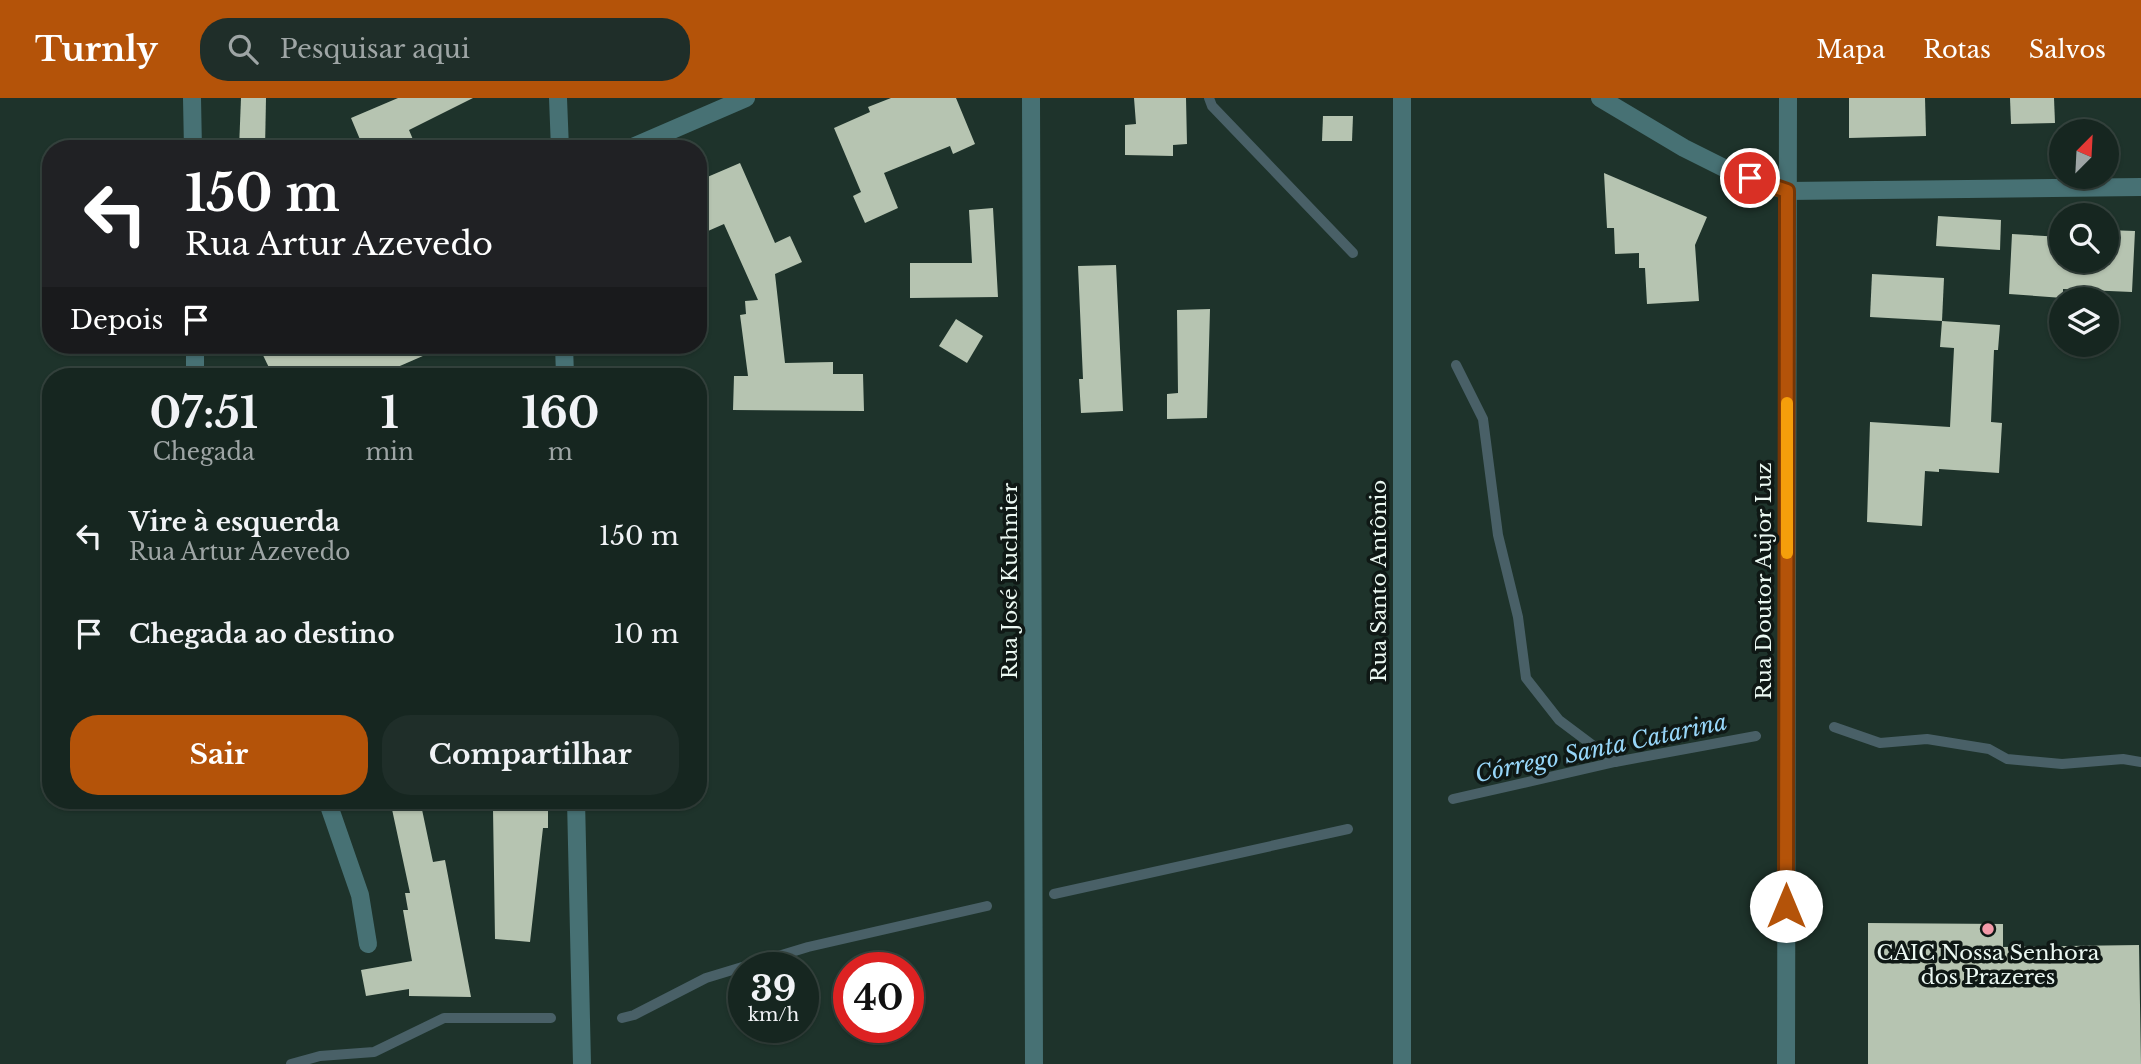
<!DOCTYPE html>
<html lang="pt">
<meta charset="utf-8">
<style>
body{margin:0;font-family:"Libre Baskerville",serif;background:#1f2e29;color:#f1f3f6;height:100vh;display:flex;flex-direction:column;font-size:26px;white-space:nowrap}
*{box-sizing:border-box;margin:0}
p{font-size:23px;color:#9ea5a5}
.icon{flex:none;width:38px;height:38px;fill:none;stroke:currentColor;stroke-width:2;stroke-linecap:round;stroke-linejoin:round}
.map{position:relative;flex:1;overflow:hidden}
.details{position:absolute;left:42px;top:270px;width:665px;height:441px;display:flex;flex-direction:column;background:#162620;border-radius:28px;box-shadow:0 2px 5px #0004,0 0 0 2px #35433e}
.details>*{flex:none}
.hud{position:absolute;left:42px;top:42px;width:665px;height:214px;border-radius:28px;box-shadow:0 2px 5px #0004,0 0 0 2px #35433e;background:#202124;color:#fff;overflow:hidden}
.needle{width:46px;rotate:24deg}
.controls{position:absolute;left:2049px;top:21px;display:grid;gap:14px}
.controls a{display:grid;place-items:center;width:70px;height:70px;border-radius:50%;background:#162620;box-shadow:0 2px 5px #0004,0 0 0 2px #35433e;font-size:35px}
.speed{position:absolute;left:728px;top:854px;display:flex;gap:14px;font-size:35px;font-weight:700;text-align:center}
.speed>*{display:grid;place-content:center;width:91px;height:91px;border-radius:50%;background:#162620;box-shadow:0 2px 5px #0004,0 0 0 2px #35433e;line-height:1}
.speed small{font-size:18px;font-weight:400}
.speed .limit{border:10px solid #d22;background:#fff;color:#111}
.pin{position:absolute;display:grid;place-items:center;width:60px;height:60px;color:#fff;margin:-30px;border:4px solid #fff;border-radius:50%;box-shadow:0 2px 7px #0007}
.me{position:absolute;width:77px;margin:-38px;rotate:0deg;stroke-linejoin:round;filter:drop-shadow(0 0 5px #0008)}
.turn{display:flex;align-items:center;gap:24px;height:147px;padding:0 28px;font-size:32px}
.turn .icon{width:91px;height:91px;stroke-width:2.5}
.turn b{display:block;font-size:49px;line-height:60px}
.then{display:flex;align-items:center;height:66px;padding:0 28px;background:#0003;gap:14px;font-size:26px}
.eta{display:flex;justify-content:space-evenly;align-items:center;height:119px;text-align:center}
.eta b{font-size:42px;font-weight:800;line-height:49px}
.button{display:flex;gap:14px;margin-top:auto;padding:14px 28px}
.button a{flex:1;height:80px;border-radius:28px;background:#b45309;color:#fff;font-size:28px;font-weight:800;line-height:80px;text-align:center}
.button a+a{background:#1f2e29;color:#f1f3f6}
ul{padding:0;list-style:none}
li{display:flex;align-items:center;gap:21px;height:98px;padding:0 28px}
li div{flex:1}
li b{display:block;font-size:26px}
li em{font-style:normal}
header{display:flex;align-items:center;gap:42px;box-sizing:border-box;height:98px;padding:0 35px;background:#b45309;color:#fff}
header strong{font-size:33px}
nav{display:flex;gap:38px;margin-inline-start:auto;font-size:24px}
.search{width:490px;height:63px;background:#1f2e29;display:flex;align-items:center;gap:18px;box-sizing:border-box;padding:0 24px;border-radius:28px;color:#9ea5a5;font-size:26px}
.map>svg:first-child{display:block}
</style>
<header>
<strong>Turnly</strong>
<div class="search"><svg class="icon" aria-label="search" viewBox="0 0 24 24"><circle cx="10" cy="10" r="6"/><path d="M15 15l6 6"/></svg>Pesquisar aqui</div>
<nav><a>Mapa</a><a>Rotas</a><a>Salvos</a></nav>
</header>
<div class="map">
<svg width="2141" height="966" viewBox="0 0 2141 966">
<rect width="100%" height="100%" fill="#1e332b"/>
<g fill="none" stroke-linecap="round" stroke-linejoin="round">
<g stroke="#496067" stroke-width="10">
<path d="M1209 0 1212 8 1353 155"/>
<path d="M1456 267 1483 321 1498 437 1518 519 1526 580 1559 622 1615 664"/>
<path d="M1834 629 1880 645 1927 641 1989 651 2007 661 2062 666 2123 661 2141 664"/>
<path d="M1453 701 1615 664 1756 638"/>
<path d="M1054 796 1348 731"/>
<path d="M622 920 634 917 706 880 808 849 987 808"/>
<path d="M291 966 320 958 374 954 444 920H551"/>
</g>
</g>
<g fill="#b6c4b1">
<path d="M241 0H266L265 51H239Z"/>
<path d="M398 0H473L409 32 417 51H364L351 20Z"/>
<path d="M891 0H956L975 46 953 56 950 48 884 75 898 110 865 125 853 98 861 94 834 30 870 14 868 9Z"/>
<path d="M1134 0H1186L1187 46 1173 47V58L1125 57V27L1136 26Z"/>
<path d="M1849 0H1925L1926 38 1849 40Z"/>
<path d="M2010 0H2054L2055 25 2011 26Z"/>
<path d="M1323 18H1353L1352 43H1322Z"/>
<path d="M740 65 775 145 790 138 802 164 775 176 785 265 833 264V276H863L864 313 733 312 734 278H748L740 217 746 216 745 203 758 202 724 126 708 133 698 110V83Z"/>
<path d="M1604 75 1707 119 1695 147 1699 203 1647 206 1645 170H1639V155L1615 156 1614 130H1607Z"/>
<path d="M993 110 998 199 910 200V165H972L969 112Z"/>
<path d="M1938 118 2001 122 2000 152 1936 148Z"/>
<path d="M2107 132 2135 133 2132 194 2063 191V200L2009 196 2012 136 2062 139V163H2107Z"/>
<path d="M1116 167 1123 313 1081 315 1079 281H1083L1078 168Z"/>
<path d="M1872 176 1944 180 1942 223 1870 219Z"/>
<path d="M1210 211 1207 320 1167 321V296L1178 295 1177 212Z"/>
<path d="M956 221 983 238 967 265 939 248Z"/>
<path d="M1942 223 2000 227 1998 252H1994L1991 324 2002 325 1999 375 1939 371V374L1925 373 1922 428 1867 424 1870 324 1950 329 1954 250 1940 249Z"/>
<path d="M275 247H448L377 278H273L261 253Z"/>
<path d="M390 702H420L433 764 445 762 471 899 409 898V891L366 898 361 872 412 863 403 812H408L405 795H410Z"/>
<path d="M548 703V730H543L530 844 495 841 493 711H498V704Z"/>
<path d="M1868 825 2003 826V849L2139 847 2141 966H1868Z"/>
</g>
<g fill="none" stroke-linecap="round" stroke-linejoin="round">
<g stroke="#477174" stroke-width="18">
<path d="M192 0 193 51"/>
<path d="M558 0 560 51"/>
<path d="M1031 0 1034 966"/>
<path d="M1600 0 1684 50 1732 74 1787 93 2141 89"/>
<path d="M628 51 746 0"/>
<path d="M195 247V278"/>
<path d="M564 247 565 278"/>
<path d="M327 702 360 797 368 846"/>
<path d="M576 702 582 966"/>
<path d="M1402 966V0"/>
<path d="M1786 966 1788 0"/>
</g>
</g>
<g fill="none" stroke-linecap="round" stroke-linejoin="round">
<defs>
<path id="route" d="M1750 80 1787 93 1786 808"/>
</defs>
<use href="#route" stroke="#753606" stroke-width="18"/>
<use href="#route" stroke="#b45309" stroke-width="12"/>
<path stroke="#f59e0b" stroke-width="12" d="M1787 455V305"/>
</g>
<circle fill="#f39aa9" stroke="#0f1815" stroke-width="2.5" cx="1988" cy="831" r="7"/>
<g text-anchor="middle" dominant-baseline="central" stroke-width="7" stroke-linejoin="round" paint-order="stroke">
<g font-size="21" fill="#ebf8f2" stroke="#0f1815">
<text transform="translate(1010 483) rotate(-90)">Rua José Kuchnier</text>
<text transform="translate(1379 483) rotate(-90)">Rua Santo Antônio</text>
<text transform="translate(1764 483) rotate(-90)">Rua Doutor Aujor Luz</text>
</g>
<g font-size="21" fill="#ebf8f2" stroke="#0f1815">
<text x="1988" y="855">CAIC Nossa Senhora<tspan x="1988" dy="24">dos Prazeres</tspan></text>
</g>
<g font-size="23" font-style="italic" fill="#97d6f9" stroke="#0f1815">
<text transform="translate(1601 650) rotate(-12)">Córrego Santa Catarina</text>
</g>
</g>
</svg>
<div class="controls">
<a><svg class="needle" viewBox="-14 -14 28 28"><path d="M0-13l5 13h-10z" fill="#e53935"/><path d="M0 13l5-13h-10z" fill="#9ea5a5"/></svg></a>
<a><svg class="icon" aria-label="search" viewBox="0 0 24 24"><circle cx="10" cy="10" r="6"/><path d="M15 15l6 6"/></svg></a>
<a><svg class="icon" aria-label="layers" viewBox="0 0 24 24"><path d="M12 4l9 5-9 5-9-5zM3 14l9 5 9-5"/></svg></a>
</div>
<div class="speed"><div>39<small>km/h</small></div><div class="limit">40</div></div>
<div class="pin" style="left:1750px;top:80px;background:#d93025"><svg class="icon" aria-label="arrive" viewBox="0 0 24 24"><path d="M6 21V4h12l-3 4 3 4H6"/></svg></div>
<svg class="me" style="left:1786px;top:808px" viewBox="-20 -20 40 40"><circle r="19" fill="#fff"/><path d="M0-13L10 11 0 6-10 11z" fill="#b45309"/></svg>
<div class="hud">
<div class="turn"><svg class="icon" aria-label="left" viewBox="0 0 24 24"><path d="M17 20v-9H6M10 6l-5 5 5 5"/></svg><div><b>150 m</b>Rua Artur Azevedo</div></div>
<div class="then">Depois<svg class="icon" aria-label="arrive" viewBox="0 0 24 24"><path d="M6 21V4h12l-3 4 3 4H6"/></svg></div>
</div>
<section class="details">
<div class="eta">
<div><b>07:51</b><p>Chegada</p></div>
<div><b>1</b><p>min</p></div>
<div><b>160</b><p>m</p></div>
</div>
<ul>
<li><svg class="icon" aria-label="left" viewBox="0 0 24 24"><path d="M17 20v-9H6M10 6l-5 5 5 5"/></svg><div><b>Vire à esquerda</b><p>Rua Artur Azevedo</p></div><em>150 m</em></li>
<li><svg class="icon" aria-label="arrive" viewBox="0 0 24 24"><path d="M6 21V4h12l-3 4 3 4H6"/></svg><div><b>Chegada ao destino</b></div><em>10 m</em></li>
</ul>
<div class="button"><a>Sair</a><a>Compartilhar</a></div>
</section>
</div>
